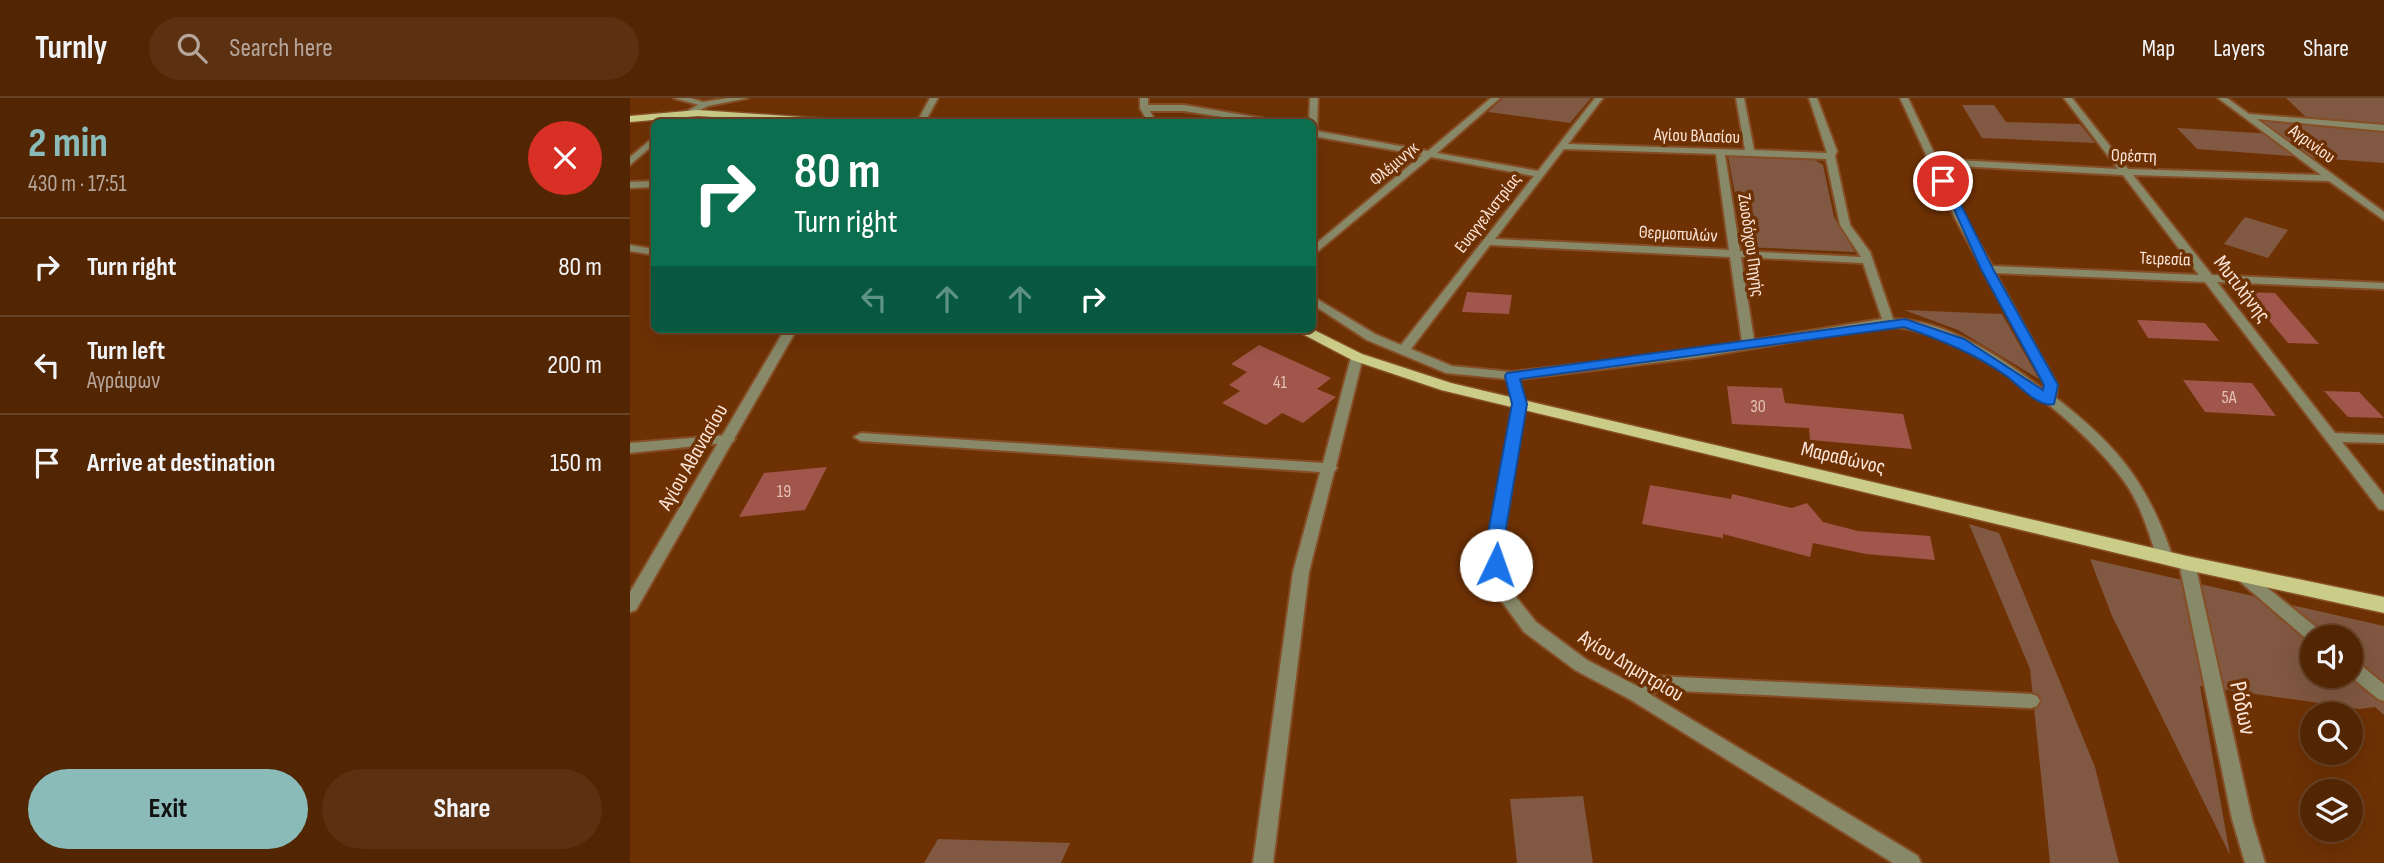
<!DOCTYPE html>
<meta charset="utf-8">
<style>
body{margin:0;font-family:"Sofia Sans Condensed",sans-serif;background:#5c3112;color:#f1f3f6;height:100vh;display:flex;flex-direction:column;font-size:26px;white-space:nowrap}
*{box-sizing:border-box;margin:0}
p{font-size:23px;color:#b5a59a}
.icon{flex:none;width:38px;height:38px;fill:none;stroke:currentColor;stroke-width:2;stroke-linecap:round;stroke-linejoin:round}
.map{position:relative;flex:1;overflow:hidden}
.panel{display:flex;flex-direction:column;background:#522503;width:630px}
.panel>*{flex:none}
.guide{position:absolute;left:21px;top:21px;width:665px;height:214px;border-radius:10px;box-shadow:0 7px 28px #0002,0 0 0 2px #684225;background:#0b6e4f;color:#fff;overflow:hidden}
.fabs{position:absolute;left:1670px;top:527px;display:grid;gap:14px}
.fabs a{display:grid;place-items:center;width:63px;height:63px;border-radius:50%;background:#522503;box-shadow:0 7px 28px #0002,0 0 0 2px #684225;font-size:35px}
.pin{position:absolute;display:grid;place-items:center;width:60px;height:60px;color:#fff;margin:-30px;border:4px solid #fff;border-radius:50%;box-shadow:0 2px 7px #0007}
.me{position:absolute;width:77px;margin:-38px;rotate:3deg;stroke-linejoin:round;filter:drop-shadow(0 0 5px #0008)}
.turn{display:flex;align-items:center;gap:24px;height:147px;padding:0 28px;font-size:32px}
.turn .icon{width:91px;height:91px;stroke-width:2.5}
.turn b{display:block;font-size:49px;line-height:60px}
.lanes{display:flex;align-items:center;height:66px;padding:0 28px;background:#0003;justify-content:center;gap:35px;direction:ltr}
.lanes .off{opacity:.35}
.round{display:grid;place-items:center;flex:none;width:74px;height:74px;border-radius:37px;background:#5c3112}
.overview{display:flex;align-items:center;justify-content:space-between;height:119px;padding:0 28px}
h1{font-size:42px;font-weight:700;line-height:52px;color:#8bbbb9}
.primary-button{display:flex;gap:14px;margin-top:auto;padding:14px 28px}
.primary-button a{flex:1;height:80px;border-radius:42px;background:#8bbbb9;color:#111;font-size:28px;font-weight:700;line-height:80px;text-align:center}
.primary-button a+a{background:#5c3112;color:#f1f3f6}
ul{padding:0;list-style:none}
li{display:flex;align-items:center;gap:21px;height:98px;padding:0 28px;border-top:2px solid #684225}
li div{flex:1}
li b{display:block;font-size:26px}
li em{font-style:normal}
header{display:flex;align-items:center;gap:42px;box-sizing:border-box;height:98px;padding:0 35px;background:#522503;border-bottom:2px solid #684225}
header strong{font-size:33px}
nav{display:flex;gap:38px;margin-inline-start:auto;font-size:24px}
.search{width:490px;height:63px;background:#5c3112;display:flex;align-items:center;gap:18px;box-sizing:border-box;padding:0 24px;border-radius:38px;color:#b5a59a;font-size:26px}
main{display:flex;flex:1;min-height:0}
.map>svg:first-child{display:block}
</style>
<header>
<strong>Turnly</strong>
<div class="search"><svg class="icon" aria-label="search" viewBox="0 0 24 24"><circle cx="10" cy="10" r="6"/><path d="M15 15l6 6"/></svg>Search here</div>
<nav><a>Map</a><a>Layers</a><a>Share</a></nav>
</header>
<main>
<section class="panel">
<div class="overview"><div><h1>2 min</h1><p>430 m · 17:51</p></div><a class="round" style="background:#d93025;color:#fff"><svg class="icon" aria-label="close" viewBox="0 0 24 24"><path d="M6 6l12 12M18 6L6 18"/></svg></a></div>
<ul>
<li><svg class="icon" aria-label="right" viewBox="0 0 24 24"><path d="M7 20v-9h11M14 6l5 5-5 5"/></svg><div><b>Turn right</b></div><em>80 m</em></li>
<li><svg class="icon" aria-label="left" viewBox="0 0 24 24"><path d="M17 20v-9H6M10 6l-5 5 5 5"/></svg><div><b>Turn left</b><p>Αγράφων</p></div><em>200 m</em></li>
<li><svg class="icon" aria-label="arrive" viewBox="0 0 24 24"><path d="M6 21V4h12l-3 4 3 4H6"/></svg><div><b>Arrive at destination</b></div><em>150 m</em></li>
</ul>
<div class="primary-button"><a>Exit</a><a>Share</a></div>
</section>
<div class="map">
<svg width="1754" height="765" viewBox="0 0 1754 765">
<rect width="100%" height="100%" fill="#6e3104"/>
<g fill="#815841" fill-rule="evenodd">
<path d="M873 0H961L940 25 858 14Z"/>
<path d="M1656 0H1754V65L1567 51 1547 30 1645 36 1628 22 1683 26Z"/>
<path d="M1332 7H1364L1376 24 1450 26 1465 45 1352 40Z"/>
<path d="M1098 58 1183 61 1193 67 1204 119 1225 154 1115 149Z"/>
<path d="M1615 119 1658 132 1638 160 1594 146Z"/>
<path d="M1274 212 1372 216 1409 281 1328 232Z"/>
<path d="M1339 426 1369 435 1465 669 1489 765H1420L1400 571Z"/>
<path d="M1460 461 1754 528V617L1745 609 1730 611 1570 588 1600 757 1482 518ZM1682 539H1720V578H1682Z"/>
<path d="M953 698 963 765H887L880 701Z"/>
<path d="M308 741 440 745 431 765H294Z"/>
</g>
<g fill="#a0564b">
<path d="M837 194 882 197 879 216 832 214Z"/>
<path d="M1615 194 1645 195 1689 246 1658 245Z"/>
<path d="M1507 222 1575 225 1589 243 1518 240Z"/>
<path d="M629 247 701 280 687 291 706 299 673 325 652 315 636 327 592 305 610 293 599 287 617 274 601 266Z"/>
<path d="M1553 282 1622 285 1646 318 1575 314Z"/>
<path d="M1097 288 1152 290 1155 305 1273 316 1282 351 1180 342 1179 330 1102 326Z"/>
<path d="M1694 293 1729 294 1754 320 1718 319Z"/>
<path d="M197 369 175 412 109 419 134 375Z"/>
<path d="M1020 387 1101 401 1102 396 1162 410 1177 405 1193 424 1228 433 1300 438 1305 462 1236 456 1183 445 1180 459 1093 436V440L1012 426Z"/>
</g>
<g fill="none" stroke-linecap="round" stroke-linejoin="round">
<defs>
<g id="minor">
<path d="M44 0H60L80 6 76 9Z"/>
<path d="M510 0H518V7H554L637 21 641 24H625L554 13H520L526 24H518L510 10Z"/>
<path d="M680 0H688L687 33 798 53 861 0H870L807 55 908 73 965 0H973L938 46 1115 52 1106 0H1114L1124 52 1197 55 1179 0H1187L1207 53 1205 58 1220 127 1240 154 1263 221C1318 222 1372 260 1414 292L1415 287 1325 120 1270 0H1278L1307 61 1488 71 1434 0H1442L1498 71 1691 77 1588 0H1597L1619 16 1754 27V33L1627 21 1754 114V122L1699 83 1503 77 1582 177 1754 185V191L1587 184 1705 335 1754 337V345L1712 344 1754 397V412L1749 411 1575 184 1365 175 1427 287 1426 300C1488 348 1518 385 1543 460L1540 464H1530L1527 460C1519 435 1511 408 1496 386 1454 325 1326 222 1249 229L1071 259 889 281 895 306 875 430 874 467 883 495 906 524 957 562 1007 588 1026 578 1401 596 1407 598 1410 603 1407 608 1401 610 1029 592 1021 597 1288 758 1291 765H1263L1001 602 945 572 894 534 870 501 858 467 861 430 883 306 877 281 816 275 737 242 682 206V198L745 236 771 247 904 78 801 59 682 158V149L792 57 682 38V24H679ZM934 51 1086 56 1099 152 865 141ZM1095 57 1196 61 1210 127 1231 159 1110 153ZM1310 67 1493 77 1569 177 1362 168 1335 120ZM860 147 1100 159 1112 244 1047 255 882 274 822 268 781 251ZM1111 159 1233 165 1252 221 1124 242Z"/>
<path d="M55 13 62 15 49 24H40Z"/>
<path d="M24 39V46L0 67V59Z"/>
<path d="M24 83V89L0 90V84Z"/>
<path d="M0 147 24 151V157L0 153Z"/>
<path d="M727 255 733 259 706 368 707 370 704 374 679 474 643 765H623L663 474 690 374 231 343 224 339 231 335 693 365 721 259Z"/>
<path d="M98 337 105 341 103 344 0 355V345Z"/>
<path d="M1557 459 1562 461 1565 465 1622 721 1635 765H1615L1602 721 1549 465 1552 461Z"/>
</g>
<g id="tertiary">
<path d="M98 0H118L78 8 58 18 54 15 73 4Z"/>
<path d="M300 0H308L295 24H287Z"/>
<path d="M155 231H167L6 512 0 514V494Z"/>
<path d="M1613 472 1618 474 1692 534 1694 539H1682L1680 544 1608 482 1605 478 1608 474Z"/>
<path d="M1720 561 1726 563 1754 586V603L1748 601 1720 578Z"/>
</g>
<g id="primary">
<path d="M68 12 200 21 205 24H160L68 18 0 24V18Z"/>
<path d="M663 231H682L732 256 821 285 1557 458 1754 499V515L1557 472 811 292 722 262Z"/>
</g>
</defs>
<use href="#minor" stroke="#854e26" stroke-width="4"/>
<use href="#tertiary" stroke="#854e26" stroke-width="4"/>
<use href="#primary" stroke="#854e26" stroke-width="3"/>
<use href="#minor" fill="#888969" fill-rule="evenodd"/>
<use href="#tertiary" fill="#888969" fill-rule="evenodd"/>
<use href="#primary" fill="#cacc88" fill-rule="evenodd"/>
</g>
<path fill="#1a73e8" stroke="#114b97" stroke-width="2" d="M1310 80 1319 83 1363 171 1428 287 1424 306C1409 310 1389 288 1378 279 1346 256 1311 242 1274 229L890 281 897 306 876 430 875 467 866 473 860 471 857 467 859 430 882 306 875 278 877 275 1275 221 1334 241 1413 292 1414 287 1351 171Z"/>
<g text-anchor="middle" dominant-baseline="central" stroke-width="7" stroke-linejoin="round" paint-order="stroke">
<g font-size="18" fill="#fce5d9" stroke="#6e3104">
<text transform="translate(1067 38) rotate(2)">Αγίου Βλασίου</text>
<text transform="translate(1682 46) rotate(36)">Αγρινίου</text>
<text transform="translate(1504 58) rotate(2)">Ορέστη</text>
<text transform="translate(764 66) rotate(-40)">Φλέμινγκ</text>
<text transform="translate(858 115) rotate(-52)">Ευαγγελιστρίας</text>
<text transform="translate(1048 136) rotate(3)">Θερμοπυλών</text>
<text transform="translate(1121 147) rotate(82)">Ζωοδόχου Πηγής</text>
<text transform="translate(1535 161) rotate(2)">Τειρεσία</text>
</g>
<g font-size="18" fill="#e5c1b6">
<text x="650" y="284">41</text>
<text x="1599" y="299">5A</text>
<text x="1128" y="308">30</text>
<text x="154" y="393">19</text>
</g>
<g font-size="21" fill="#fce5d9" stroke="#6e3104">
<text transform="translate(1612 191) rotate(52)">Μυτιλήνης</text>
<text transform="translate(63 359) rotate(-60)">Αγίου Αθανασίου</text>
<text transform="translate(1213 360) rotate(13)">Μαραθώνος</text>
<text transform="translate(1001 568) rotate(31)">Αγίου Δημητρίου</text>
</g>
<g font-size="24" fill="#fce5d9" stroke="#6e3104">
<text transform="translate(1613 610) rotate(78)">Ρόδων</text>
</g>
</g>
</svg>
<div class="fabs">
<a><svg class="icon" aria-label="sound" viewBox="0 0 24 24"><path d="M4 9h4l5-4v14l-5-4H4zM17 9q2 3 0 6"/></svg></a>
<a><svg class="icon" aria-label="search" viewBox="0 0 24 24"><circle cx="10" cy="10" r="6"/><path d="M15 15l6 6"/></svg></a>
<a><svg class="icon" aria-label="layers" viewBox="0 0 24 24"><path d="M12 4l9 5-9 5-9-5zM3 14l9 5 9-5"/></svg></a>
</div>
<div class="pin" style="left:1313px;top:83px;background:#d93025"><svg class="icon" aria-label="arrive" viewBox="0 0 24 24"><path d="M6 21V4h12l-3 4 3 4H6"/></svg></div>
<svg class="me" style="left:866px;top:467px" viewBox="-20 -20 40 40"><circle r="19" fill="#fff"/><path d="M0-13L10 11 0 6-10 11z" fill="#1a73e8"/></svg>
<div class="guide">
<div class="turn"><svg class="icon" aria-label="right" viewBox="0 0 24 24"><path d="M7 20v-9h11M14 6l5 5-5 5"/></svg><div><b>80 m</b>Turn right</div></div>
<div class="lanes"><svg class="icon off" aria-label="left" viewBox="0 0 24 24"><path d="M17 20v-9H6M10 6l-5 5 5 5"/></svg><svg class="icon off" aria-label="ahead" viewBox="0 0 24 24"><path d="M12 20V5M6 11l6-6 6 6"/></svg><svg class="icon off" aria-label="ahead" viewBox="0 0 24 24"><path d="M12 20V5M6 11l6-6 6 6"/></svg><svg class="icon" aria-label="right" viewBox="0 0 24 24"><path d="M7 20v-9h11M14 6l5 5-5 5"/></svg></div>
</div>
</div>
</main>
